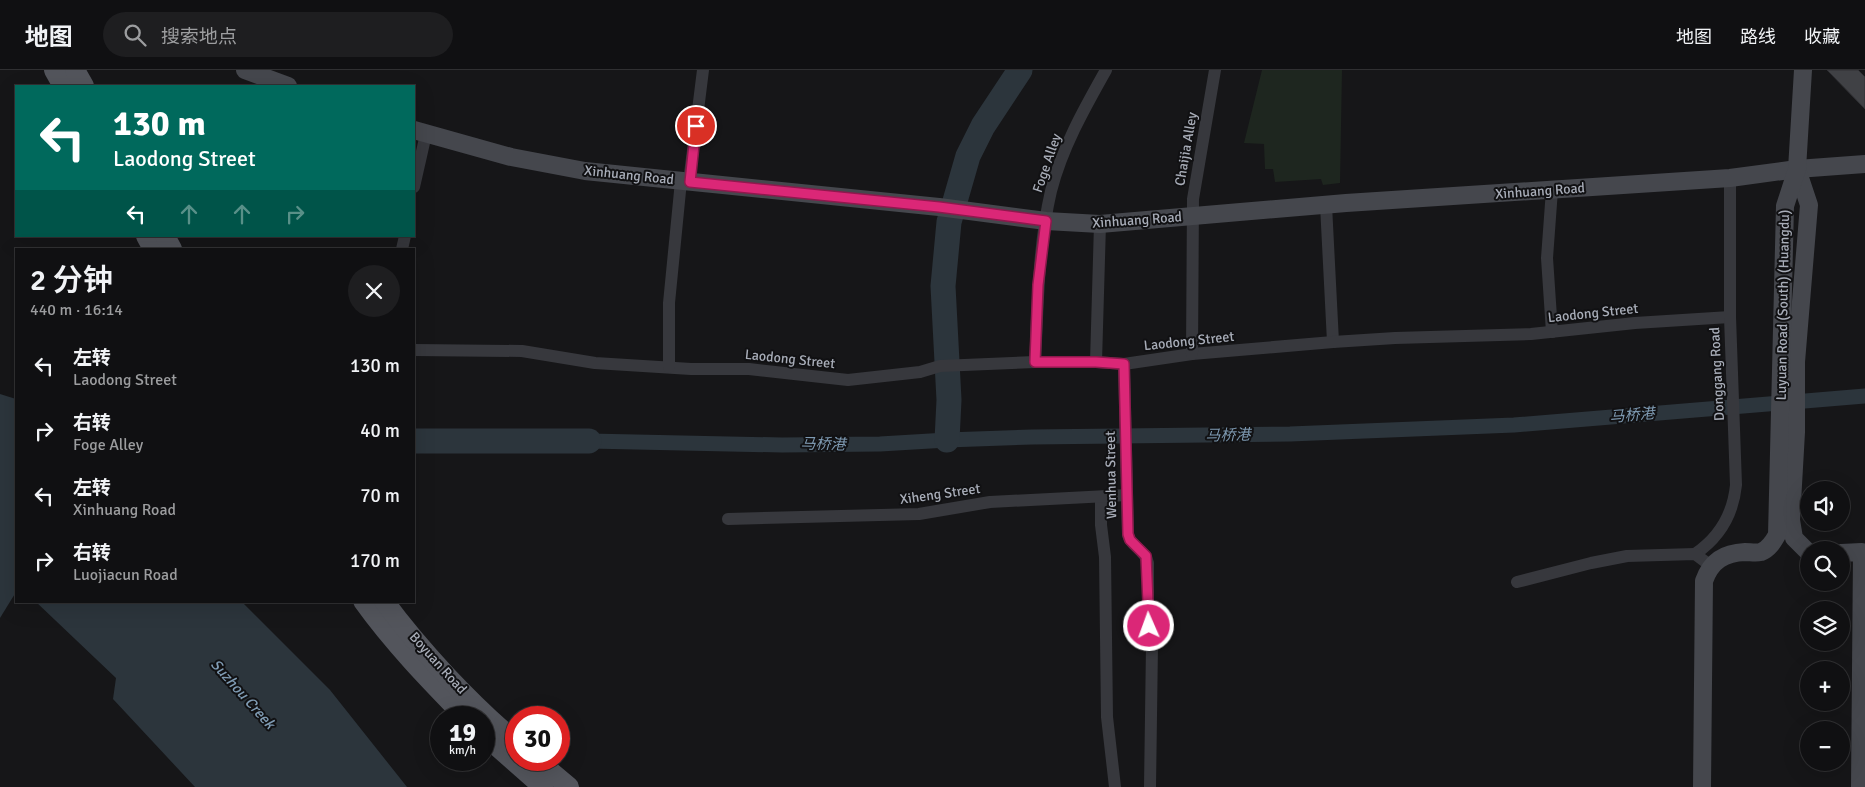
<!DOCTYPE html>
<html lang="zh">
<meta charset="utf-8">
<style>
body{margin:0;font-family:Signika,"Noto Sans SC",sans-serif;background:#1e1e20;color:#f1f3f6;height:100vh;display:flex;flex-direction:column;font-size:19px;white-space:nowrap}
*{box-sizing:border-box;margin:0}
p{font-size:16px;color:#9c9d9f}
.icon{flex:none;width:28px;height:28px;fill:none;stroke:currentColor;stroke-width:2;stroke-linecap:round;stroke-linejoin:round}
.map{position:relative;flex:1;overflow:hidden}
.drawer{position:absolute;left:15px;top:178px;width:400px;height:355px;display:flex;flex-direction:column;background:#101012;border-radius:0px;box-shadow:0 5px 20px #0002,0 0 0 1px #303032}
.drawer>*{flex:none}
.top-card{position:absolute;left:15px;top:15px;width:400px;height:152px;border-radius:0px;box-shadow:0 5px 20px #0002,0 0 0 1px #303032;background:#00695c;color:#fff;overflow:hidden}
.fabs{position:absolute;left:1800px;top:411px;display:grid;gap:10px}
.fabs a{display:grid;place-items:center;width:50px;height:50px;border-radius:50%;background:#101012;box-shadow:0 5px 20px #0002,0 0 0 1px #303032;font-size:25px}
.speed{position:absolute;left:430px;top:636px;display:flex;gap:10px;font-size:25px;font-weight:700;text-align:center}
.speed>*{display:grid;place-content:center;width:65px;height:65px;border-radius:50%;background:#101012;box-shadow:0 5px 20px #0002,0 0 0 1px #303032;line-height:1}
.speed small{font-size:12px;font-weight:400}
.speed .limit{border:8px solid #d22;background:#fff;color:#111}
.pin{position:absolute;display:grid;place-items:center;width:42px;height:42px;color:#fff;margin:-21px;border:2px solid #fff;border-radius:50%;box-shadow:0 1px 5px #0007}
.me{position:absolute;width:55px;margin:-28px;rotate:358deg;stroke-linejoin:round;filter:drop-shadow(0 0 4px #0008)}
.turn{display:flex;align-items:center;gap:18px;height:105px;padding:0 15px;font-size:22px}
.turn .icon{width:65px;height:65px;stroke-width:2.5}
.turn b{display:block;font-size:35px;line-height:42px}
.lanes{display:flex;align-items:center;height:48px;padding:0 15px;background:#0003;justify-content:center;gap:25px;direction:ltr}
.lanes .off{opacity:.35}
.round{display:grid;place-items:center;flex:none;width:52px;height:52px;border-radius:26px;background:#1e1e20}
.headline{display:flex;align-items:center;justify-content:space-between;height:85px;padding:0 15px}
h1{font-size:30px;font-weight:600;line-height:38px}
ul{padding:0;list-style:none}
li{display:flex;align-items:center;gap:15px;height:65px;padding:0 15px}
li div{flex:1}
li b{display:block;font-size:19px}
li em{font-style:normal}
header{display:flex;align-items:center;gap:30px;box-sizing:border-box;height:70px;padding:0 25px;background:#101012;border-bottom:1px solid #303032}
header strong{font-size:24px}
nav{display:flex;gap:28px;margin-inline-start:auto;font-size:18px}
.search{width:350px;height:45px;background:#1e1e20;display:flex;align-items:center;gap:12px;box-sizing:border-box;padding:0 18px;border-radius:28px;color:#9c9d9f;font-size:19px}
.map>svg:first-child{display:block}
</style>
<header>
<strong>地图</strong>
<div class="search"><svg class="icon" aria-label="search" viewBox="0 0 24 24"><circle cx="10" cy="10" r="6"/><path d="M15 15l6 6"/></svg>搜索地点</div>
<nav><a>地图</a><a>路线</a><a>收藏</a></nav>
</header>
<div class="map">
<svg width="1865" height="717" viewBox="0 0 1865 717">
<rect width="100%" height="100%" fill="#161618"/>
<path fill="#1e261f" d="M1262 0H1342L1340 113 1323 115 1321 109 1275 112 1273 99H1265L1264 74 1244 73Z"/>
<g fill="#2c353c">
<path d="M0 324 16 329V522L0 548Z"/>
<path d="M35 531H241L330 620 407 717H195L113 629 116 608Z"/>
</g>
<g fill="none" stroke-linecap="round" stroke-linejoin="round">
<path stroke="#2c353c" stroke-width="15" d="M589 371 782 375 880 374 947 370 1032 367 1290 364 1514 355 1865 326"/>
<g stroke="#2c353c" stroke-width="25">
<path d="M947 370 949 330 943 216 949 152 968 86 983 56 1020 0"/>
<path d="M414 371H589"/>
</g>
</g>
<path fill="#404145" stroke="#303034" d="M1827 0H1858L1865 7V39Z"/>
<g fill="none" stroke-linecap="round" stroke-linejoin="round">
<g stroke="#37383d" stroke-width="12">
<path d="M689 112 703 0"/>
<path d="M414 117 426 64"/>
<path d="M1552 120 1547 188 1552 262"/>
<path d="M1326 135 1333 272"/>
<path d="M402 179 405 166"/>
<path d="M414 280 522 281 595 293 691 299H749L848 310 920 302 940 296 1035 292H1096L1124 294 1192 284 1333 272 1395 268 1531 264 1635 253 1730 247"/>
<path d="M1192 284 1193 129 1215 0"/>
<path d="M1035 292C1038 235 1038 177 1051 121 1062 78 1084 39 1106 0"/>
<path d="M1096 292 1100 154"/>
<path d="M1124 294 1128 465C1131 477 1145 479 1148 493V544L1152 575 1150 717"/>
<path d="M669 297V233L681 111"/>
<path d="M1101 427V455L1105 487 1107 647 1115 717"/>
<path d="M728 449 919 444 990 432 1127 425"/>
<path d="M1695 484C1720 467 1733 445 1736 415L1730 247V108"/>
<path d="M1517 512 1591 493 1627 486 1695 484 1711 496"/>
</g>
<g stroke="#45474d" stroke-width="18">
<path d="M245 0 288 16"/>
<path d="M414 60 511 87 585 101 939 137 1046 151 1100 154 1346 133 1730 108 1797 99 1865 94"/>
<path d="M1797 99 1809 135 1796 292V362L1791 450 1794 468 1809 483"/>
<path d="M1841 483 1862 482 1860 717"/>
<path d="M1702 717 1704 511C1711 491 1724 483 1745 482 1750 482 1756 483 1761 482 1769 479 1773 472 1777 465L1785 136 1797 99 1803 0"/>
</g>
<g stroke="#53555c" stroke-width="20">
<path d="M54 0 63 16"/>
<path d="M75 0 84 16"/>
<path d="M146 166 153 179"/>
<path d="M165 166 172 179"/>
<path d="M363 531C393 573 430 611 466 648"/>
<path d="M384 531C420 580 470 633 516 672"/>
<path d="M484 665 543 717"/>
<path d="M537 690 569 717"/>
</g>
</g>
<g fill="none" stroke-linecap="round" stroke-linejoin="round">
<defs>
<path id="route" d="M696 56 690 112 939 137 1046 151 1038 215 1035 292H1096L1124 294 1128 464 1130 470 1146 486 1149 556"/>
</defs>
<use href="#route" stroke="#8e194d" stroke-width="12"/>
<use href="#route" stroke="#db2777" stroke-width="9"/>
</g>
<g text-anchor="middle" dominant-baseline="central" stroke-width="4" stroke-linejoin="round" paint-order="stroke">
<g font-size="14" fill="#a8adb8" stroke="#111113">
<text transform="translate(1186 79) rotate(-80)">Chaijia Alley</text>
<text transform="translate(1047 93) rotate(-71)">Foge Alley</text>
<text transform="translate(629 105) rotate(6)">Xinhuang Road</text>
<text transform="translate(1540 121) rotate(-4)">Xinhuang Road</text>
<text transform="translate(1137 150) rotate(-4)">Xinhuang Road</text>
<text transform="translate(1783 235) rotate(-89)">Luyuan Road (South) (Huangdu)</text>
<text transform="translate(1593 243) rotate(-6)">Laodong Street</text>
<text transform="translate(1189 271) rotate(-6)">Laodong Street</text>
<text transform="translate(790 289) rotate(6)">Laodong Street</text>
<text transform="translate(1717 304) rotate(-93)">Donggang Road</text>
<text transform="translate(1111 405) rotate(-91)">Wenhua Street</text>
<text transform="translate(940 424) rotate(-8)">Xiheng Street</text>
<text transform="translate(438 593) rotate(48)">Boyuan Road</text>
</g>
<g font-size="15" font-style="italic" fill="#7f9bb3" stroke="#111113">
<text transform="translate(1632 345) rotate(-5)">马桥港</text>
<text transform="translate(1228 365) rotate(-1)">马桥港</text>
<text transform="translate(823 374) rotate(1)">马桥港</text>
<text transform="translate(243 624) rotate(48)">Suzhou Creek</text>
</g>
</g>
</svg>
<div class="fabs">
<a><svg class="icon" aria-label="sound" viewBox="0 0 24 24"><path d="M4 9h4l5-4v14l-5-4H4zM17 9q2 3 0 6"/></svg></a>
<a><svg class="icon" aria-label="search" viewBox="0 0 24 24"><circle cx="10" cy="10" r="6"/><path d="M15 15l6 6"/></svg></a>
<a><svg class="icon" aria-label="layers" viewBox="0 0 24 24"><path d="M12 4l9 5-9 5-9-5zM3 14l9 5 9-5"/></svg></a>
<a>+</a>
<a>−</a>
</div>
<div class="speed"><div>19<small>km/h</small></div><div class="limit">30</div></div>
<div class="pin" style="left:696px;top:56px;background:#d93025"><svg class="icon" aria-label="arrive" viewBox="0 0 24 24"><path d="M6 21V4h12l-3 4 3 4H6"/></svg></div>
<svg class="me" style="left:1149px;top:556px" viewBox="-20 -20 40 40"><circle r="17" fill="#db2777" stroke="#fff" stroke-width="3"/><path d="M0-11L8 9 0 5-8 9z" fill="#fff"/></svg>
<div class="top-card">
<div class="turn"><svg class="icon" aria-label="left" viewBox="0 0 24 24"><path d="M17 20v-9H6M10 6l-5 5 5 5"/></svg><div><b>130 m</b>Laodong Street</div></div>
<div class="lanes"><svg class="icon" aria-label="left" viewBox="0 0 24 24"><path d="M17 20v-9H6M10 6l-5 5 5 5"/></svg><svg class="icon off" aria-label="ahead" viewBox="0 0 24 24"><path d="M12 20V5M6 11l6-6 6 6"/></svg><svg class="icon off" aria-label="ahead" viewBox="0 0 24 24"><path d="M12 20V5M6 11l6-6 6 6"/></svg><svg class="icon off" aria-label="right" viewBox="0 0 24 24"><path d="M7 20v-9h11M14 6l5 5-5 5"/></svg></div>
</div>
<section class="drawer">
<div class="headline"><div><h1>2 分钟</h1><p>440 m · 16:14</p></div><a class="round"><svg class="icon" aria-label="close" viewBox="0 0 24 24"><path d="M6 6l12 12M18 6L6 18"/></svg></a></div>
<ul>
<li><svg class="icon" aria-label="left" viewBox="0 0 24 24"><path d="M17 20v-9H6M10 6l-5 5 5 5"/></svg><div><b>左转</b><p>Laodong Street</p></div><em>130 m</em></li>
<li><svg class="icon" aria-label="right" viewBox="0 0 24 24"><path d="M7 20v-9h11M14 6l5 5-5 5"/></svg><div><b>右转</b><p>Foge Alley</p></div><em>40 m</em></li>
<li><svg class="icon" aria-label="left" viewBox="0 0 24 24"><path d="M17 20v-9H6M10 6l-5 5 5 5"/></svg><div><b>左转</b><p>Xinhuang Road</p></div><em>70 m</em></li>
<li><svg class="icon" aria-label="right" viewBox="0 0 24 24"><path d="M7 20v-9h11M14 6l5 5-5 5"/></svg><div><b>右转</b><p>Luojiacun Road</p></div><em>170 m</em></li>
</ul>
</section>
</div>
